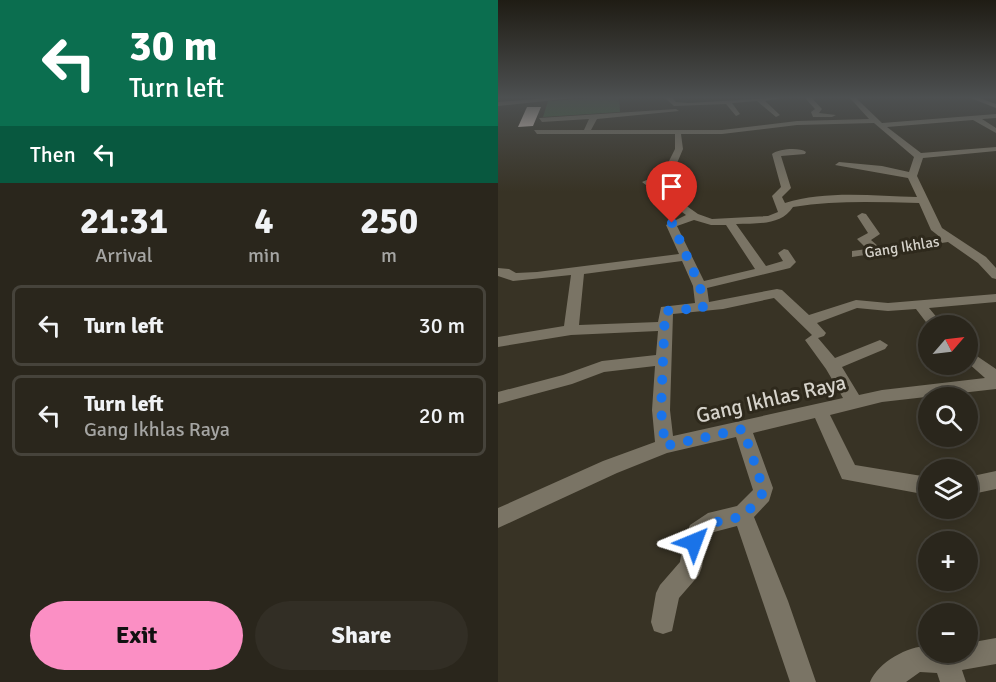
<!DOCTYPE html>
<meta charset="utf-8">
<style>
body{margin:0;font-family:Signika,sans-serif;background:#322e25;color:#f1f3f6;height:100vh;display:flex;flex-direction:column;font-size:22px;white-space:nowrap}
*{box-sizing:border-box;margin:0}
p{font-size:20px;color:#a5a5a3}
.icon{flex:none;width:33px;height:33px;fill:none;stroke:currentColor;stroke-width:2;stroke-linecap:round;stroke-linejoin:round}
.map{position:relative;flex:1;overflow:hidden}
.panel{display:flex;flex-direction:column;background:#2a261c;width:498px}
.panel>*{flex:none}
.hud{background:#0b6e4f;color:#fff;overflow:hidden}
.needle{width:39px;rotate:62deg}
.fabs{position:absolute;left:420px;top:315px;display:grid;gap:12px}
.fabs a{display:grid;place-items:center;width:60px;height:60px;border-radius:50%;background:#2a261c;box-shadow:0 3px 15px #0003,0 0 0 2px #46433b;font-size:30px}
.pin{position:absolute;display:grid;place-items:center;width:51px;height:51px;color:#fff;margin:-62px -26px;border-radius:50% 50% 50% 0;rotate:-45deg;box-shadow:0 0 6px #0007}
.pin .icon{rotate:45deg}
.me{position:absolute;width:66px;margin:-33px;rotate:44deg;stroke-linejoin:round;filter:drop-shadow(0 0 4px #0008)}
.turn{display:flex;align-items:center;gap:21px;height:126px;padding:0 30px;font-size:27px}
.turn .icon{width:78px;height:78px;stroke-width:2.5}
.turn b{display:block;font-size:42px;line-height:51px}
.then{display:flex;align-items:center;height:57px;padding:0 30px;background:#0003;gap:12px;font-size:22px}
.eta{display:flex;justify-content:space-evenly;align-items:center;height:102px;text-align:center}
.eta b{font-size:36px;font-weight:800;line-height:42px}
.action{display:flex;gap:12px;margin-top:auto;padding:12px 30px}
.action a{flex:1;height:69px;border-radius:36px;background:#fb8fc4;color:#111;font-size:24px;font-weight:800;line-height:69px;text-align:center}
.action a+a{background:#322e25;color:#f1f3f6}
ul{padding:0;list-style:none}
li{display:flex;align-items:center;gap:18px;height:81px;margin:0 12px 9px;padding:0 18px;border:3px solid #46433b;border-radius:9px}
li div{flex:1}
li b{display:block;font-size:22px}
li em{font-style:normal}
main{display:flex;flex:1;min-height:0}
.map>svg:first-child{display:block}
</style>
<main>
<section class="panel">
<div class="hud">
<div class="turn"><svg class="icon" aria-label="left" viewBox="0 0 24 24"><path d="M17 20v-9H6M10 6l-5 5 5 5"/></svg><div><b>30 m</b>Turn left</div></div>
<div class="then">Then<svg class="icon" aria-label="left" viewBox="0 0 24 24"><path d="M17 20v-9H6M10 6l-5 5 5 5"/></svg></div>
</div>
<div class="eta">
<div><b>21:31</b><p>Arrival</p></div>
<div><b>4</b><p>min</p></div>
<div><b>250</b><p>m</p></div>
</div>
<ul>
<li><svg class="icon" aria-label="left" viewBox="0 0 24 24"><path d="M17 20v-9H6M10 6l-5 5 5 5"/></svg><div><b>Turn left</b></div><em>30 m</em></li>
<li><svg class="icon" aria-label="left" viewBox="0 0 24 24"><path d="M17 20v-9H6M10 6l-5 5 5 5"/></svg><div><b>Turn left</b><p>Gang Ikhlas Raya</p></div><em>20 m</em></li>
</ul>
<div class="action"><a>Exit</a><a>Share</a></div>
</section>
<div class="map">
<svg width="498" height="682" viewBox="0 0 498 682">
<rect width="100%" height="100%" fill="#383325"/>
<path fill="#3f633d" d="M121 97 122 112 45 117 50 101Z"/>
<path fill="#f2e0d6" d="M29 107H43L35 126 20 127Z"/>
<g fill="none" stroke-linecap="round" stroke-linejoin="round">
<g fill="#7a7465" fill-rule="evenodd">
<path d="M61 97H85L0 106V102Z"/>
<path d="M166 97H173L178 102 190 103 289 97 267 101 282 115 278 117 259 101 234 103 242 114 238 116 228 104 176 106Z"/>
<path d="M306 97H313L324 109 321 113 338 115 334 117H315L313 112 317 109Z"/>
<path d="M351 97H357L384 123 498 114V118L484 119 498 128V133L475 120 389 127 423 153 498 147V151L425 158 419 176 444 228 488 257 498 268V279L494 278 480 263 450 242 354 257V251L369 249 359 239 370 233 359 216 364 213 368 214 382 234 373 240 381 247 442 237 433 230 421 203C379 202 337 200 295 207 283 226 258 223 238 224L268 266 285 261 280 253 286 249 290 250 298 262 292 268 209 288 211 302 279 289 284 290 311 315 358 300 390 303 498 294V302L431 308 446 326H431L418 309 390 311 359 308 319 323 328 333 326 336 320 338 337 358 382 340 390 345 387 349 344 367 361 395 384 390 487 378 470 363V350L498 369V389L384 402 332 415 357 465 430 477V495L344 479 317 418 255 433 275 488 271 501 256 517 290 601 318 682H292L239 526 216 532 208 539 204 567 201 575 181 598 174 631 165 634 156 631 153 622 158 593 162 585 182 562 185 542 192 525 210 513 239 506 255 490 238 437 169 453 119 473 0 528V508L105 461 157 442 154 410 157 366 106 372 74 384 0 404V392L65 375 104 361 158 355 160 331 73 335 0 347V337L66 326 73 275 15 281 0 276V268L11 269 18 273 39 272 181 254 168 225 188 215 144 182 165 173 177 149V134H39L36 130H86L91 119 44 122 41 118 178 109 181 111 99 119 93 130H224L299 121 371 119ZM376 123 416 157 411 172 384 166 341 162 337 165 410 178 419 197C376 196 328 190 287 203L284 197 293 188 283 156 307 154 308 152C301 147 281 149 274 154L283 187 274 196 280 212 270 216 214 219 200 214 156 183 174 175 185 149 183 134H224L299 125ZM196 220 213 225H228L257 269 206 281 179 226ZM184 261 195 286 197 303 163 307 160 322 81 325 86 274ZM276 298 314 335 307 340 328 369 345 398 175 436 172 410 175 314 225 309Z"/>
<path d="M470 97H479L498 104V108Z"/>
<path d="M498 471V489L470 495V477Z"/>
<path d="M498 638V664L464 670 468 682H442L439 673 422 672 408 682H372C380 662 410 646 430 646V652H470V643Z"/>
</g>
</g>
<linearGradient id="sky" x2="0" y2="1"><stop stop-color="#1f1c14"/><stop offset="0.51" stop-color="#4d5051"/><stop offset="1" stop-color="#4d5051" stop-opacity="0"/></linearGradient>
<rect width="498" height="192" fill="url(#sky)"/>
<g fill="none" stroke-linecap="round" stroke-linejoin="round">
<path stroke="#1a73e8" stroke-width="10" stroke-dasharray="0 18" d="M174 223 202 286 205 308 167 311 163 410 167 446 245 429 266 491C261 499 251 512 243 516 224 524 203 518 196 542"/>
</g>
<g text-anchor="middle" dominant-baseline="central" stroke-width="6" stroke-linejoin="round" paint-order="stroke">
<g font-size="15" fill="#d6d3cb" stroke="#2e291c">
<text transform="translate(404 247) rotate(-9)">Gang Ikhlas</text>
</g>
<g font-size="21" fill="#d6d3cb" stroke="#2e291c">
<text transform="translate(273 399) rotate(-13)">Gang Ikhlas Raya</text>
</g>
</g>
</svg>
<div class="fabs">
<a><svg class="needle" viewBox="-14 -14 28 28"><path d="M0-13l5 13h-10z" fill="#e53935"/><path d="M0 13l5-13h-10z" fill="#a5a5a3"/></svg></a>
<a><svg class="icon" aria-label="search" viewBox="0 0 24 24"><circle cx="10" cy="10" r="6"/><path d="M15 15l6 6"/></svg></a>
<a><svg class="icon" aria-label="layers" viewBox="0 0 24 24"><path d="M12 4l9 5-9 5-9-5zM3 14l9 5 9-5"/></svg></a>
<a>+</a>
<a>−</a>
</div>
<div class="pin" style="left:174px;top:223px;background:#d93025"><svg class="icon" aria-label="arrive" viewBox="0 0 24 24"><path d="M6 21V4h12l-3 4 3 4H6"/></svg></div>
<svg class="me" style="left:196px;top:542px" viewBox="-20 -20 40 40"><path d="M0-17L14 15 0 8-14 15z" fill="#1a73e8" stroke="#fff" stroke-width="4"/></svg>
</div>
</main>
